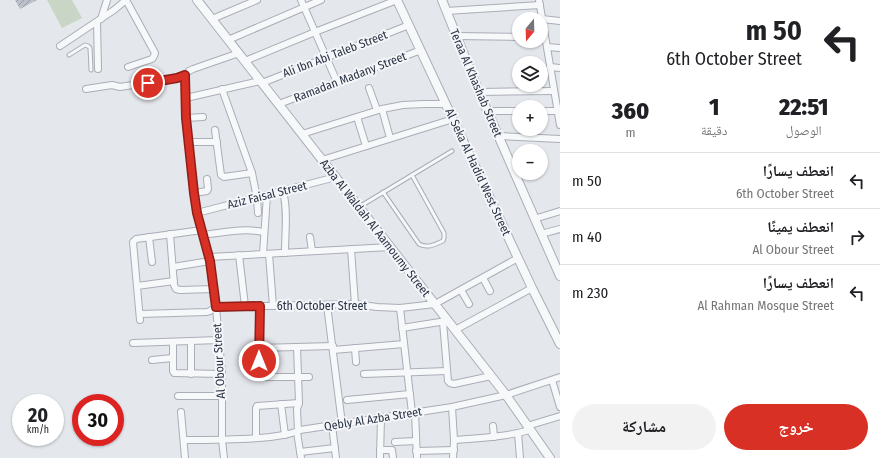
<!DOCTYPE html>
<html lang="ar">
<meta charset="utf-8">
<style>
body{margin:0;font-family:"Fira Sans Condensed","Noto Naskh Arabic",sans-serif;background:#f2f2f2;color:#202124;direction:rtl;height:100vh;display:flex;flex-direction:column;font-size:15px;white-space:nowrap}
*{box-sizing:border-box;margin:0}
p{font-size:13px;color:#757577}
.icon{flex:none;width:22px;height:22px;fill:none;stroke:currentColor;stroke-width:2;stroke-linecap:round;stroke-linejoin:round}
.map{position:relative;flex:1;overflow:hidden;direction:ltr}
.sheet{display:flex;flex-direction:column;background:#fff;width:320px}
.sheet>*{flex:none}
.banner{background:#fff;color:#202124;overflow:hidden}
.needle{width:26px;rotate:199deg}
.controls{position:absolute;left:512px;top:12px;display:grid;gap:8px}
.controls a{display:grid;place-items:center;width:36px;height:36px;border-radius:50%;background:#fff;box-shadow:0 1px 3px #0004;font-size:20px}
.speed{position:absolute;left:12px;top:394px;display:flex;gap:8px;font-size:20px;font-weight:700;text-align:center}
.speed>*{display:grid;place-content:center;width:52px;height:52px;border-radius:50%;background:#fff;box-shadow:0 1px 3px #0004;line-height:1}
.speed small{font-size:10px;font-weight:400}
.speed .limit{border:6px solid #d22;background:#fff;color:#111}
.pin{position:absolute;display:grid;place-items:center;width:34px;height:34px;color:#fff;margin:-17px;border:2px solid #fff;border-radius:50%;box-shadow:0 1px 4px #0007}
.me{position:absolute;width:44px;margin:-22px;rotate:0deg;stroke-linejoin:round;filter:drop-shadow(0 0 3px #0008)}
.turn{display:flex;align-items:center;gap:14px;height:84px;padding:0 12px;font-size:18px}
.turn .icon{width:52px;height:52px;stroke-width:2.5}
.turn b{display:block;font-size:28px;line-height:34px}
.eta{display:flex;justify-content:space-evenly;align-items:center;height:68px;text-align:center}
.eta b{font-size:24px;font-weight:800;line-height:28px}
.button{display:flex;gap:8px;margin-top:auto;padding:8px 12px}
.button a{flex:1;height:46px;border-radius:24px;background:#d93025;color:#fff;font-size:16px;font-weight:800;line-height:46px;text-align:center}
.button a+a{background:#f2f2f2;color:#202124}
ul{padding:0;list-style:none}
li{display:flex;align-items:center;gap:12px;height:56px;padding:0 12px;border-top:1px solid #e0e0e0}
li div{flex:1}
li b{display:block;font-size:15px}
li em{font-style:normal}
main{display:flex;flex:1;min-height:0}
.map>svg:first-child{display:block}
</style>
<main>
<section class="sheet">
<div class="banner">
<div class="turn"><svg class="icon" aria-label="left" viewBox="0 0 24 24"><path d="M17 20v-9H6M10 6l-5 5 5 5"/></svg><div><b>50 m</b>6th October Street</div></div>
</div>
<div class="eta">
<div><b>22:51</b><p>الوصول</p></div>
<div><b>1</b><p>دقيقة</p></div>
<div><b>360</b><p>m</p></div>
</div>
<ul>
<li><svg class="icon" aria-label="left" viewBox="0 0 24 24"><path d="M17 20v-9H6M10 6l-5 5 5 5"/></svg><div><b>انعطف يسارًا</b><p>6th October Street</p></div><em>50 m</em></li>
<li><svg class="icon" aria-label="right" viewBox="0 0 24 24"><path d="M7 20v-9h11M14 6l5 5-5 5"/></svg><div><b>انعطف يمينًا</b><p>Al Obour Street</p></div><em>40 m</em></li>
<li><svg class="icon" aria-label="left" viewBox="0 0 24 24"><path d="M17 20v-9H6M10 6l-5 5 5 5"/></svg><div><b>انعطف يسارًا</b><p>Al Rahman Mosque Street</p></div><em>230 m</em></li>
</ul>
<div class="button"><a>خروج</a><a>مشاركة</a></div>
</section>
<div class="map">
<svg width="560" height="458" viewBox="0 0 560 458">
<defs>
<pattern id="building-hatch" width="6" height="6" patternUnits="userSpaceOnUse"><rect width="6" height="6" fill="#bbc0ca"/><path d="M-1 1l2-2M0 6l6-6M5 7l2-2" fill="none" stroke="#989da6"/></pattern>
</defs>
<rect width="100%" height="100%" fill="#e4e7ec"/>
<path fill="#c9d6c5" d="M47 0H72L82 18 62 28Z"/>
<path fill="url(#building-hatch)" d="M15 0H37L20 9Z"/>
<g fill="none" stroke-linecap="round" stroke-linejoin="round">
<defs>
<g id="service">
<path d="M69 55 85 45 88 46 90 48 91 70"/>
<path d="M383 192 419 244C428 249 435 244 443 241L444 238V233L412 175"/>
<path d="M359 207 452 151"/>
</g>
<g id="minor">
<path d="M126 0 155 53 154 56 152 59 128 67"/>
<path d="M301 0 337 82"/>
<path d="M539 0 560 125"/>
<path d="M446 11 540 5"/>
<path d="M101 19 107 0"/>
<path d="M212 19 257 0"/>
<path d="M542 19 560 21"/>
<path d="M97 22 98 69"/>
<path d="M457 36 519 37"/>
<path d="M228 40 321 0"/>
<path d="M60 46 114 10 126 0"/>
<path d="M547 47 560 48"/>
<path d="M245 61 315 32 397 0"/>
<path d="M550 67 560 68"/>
<path d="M185 75 186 118 194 193 197 213 210 261 216 307 222 374V440L224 458"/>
<path d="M262 83 409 25"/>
<path d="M369 88 377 110"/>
<path d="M86 89 112 85 120 87 177 78 185 75 189 71 193 69 239 53"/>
<path d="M222 89 252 173 257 198 258 213"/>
<path d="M479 92 554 91"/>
<path d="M186 98 260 81"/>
<path d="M279 104 421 50"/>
<path d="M382 109 390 138"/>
<path d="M487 111H519"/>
<path d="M541 111H560"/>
<path d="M357 117 366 146"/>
<path d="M186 118 203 117"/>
<path d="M215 130 221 175 224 177 252 173"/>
<path d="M302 134 382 109 403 105 424 104H446"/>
<path d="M498 136 560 139"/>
<path d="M189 142H217"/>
<path d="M322 160 453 119"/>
<path d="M283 191C288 211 285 232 285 253"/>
<path d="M194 193 207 191 208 189 207 179"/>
<path d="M197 213 336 177"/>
<path d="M534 219 560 211"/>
<path d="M170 234 174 285 176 289 180 290 214 289"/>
<path d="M541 234 560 229"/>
<path d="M203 235C223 232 244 228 264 232"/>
<path d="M149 237 152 262"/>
<path d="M310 237 312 251"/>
<path d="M351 249 355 304"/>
<path d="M263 254 267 195"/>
<path d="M269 254 273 306"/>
<path d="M239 255 245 306"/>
<path d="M209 257 390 247"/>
<path d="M173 267 210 261"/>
<path d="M483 278 490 291"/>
<path d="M137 286 174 281"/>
<path d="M461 290 469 304"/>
<path d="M327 305 342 424"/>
<path d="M259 306 260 375 264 377H309"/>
<path d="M400 308 412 413"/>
<path d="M140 314 207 312 210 311 216 307 355 304 377 307 400 308 435 304 518 258"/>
<path d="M140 320 133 242 136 239 202 230"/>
<path d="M443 322 448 381 450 383 454 384 491 376"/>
<path d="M402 328 446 321"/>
<path d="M455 330 532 288"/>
<path d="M173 342V371L174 373 222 374"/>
<path d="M133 343 219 340"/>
<path d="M297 347 299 403 297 409 298 431"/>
<path d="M259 348 333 346"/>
<path d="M355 348 356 362"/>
<path d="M333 350 404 344"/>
<path d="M152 360 173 358"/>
<path d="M191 374V341"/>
<path d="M364 374 447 371"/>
<path d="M552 380 560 407"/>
<path d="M178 396H222"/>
<path d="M347 400 410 394"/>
<path d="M281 404 285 435"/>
<path d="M452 407 454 440 453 458"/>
<path d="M181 412 185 458"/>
<path d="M415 412 417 458"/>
<path d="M332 425 336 458"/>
<path d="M493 426 494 437"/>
<path d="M527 426 560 416"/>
<path d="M297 432 301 458"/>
<path d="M518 433 520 458"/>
<path d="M256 438V408L257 406 299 403"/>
<path d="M184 440C213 440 241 440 270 437 281 435 291 435 300 430L452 407 506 395 560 377"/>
<path d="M454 440C480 438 505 437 530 430"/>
<path d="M395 442 416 441"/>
<path d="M380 450H392L393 458"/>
<path d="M416 451 454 450"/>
<path d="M300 452 335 448"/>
<path d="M380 458 381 418"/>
</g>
<g id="tertiary">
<path d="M197 0 506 395 550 458"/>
<path d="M397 0 532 288 560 344"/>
<path d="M442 0 479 92 560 276"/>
</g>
</defs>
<use href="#service" stroke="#a9aeb7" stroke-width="5"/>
<use href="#minor" stroke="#a9aeb7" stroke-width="8"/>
<use href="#tertiary" stroke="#a9aeb7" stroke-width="10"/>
<use href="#service" stroke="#f7f8fa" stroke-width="3"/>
<use href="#minor" stroke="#f7f8fa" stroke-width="6"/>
<use href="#tertiary" stroke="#f7f8fa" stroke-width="8"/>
</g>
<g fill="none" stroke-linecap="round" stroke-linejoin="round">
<defs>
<path id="route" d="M148 83 177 78 185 75 186 118 194 193 197 213 210 261 216 307 260 306 259 361"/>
</defs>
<use href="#route" stroke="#8d1f18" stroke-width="10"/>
<use href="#route" stroke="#d93025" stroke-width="7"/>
</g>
<g text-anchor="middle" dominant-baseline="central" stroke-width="4" stroke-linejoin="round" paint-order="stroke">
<g font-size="12" fill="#2b3445" stroke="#f4f6f9">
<text transform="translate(335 54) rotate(-21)">Ali Ibn Abi Taleb Street</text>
<text transform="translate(350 77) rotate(-21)">Ramadan Madany Street</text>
<text transform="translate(476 83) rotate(67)">Teraa Al Khashab Street</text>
<text transform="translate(478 172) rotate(65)">Al Seka Al Hadid West Street</text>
<text transform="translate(267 195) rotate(-14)">Aziz Faisal Street</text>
<text transform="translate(375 228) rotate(52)">Azba Al Waldah Al Aamoumy Street</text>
<text x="322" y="306">6th October Street</text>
<text transform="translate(219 361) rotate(-93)">Al Obour Street</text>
<text transform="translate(373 419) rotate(-9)">Qebly Al Azba Street</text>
</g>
</g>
</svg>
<div class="controls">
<a><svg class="needle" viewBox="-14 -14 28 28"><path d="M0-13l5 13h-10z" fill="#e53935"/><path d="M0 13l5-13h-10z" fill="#757577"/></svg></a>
<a><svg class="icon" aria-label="layers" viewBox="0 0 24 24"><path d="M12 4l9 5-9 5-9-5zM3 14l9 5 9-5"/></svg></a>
<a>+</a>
<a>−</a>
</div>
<div class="speed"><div>20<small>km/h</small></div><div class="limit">30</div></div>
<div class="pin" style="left:148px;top:83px;background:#d93025"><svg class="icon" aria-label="arrive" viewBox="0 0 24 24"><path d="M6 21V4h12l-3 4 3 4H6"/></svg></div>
<svg class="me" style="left:259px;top:361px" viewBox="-20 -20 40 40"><circle r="17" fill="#d93025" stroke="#fff" stroke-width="3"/><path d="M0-11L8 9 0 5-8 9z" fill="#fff"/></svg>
</div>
</main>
